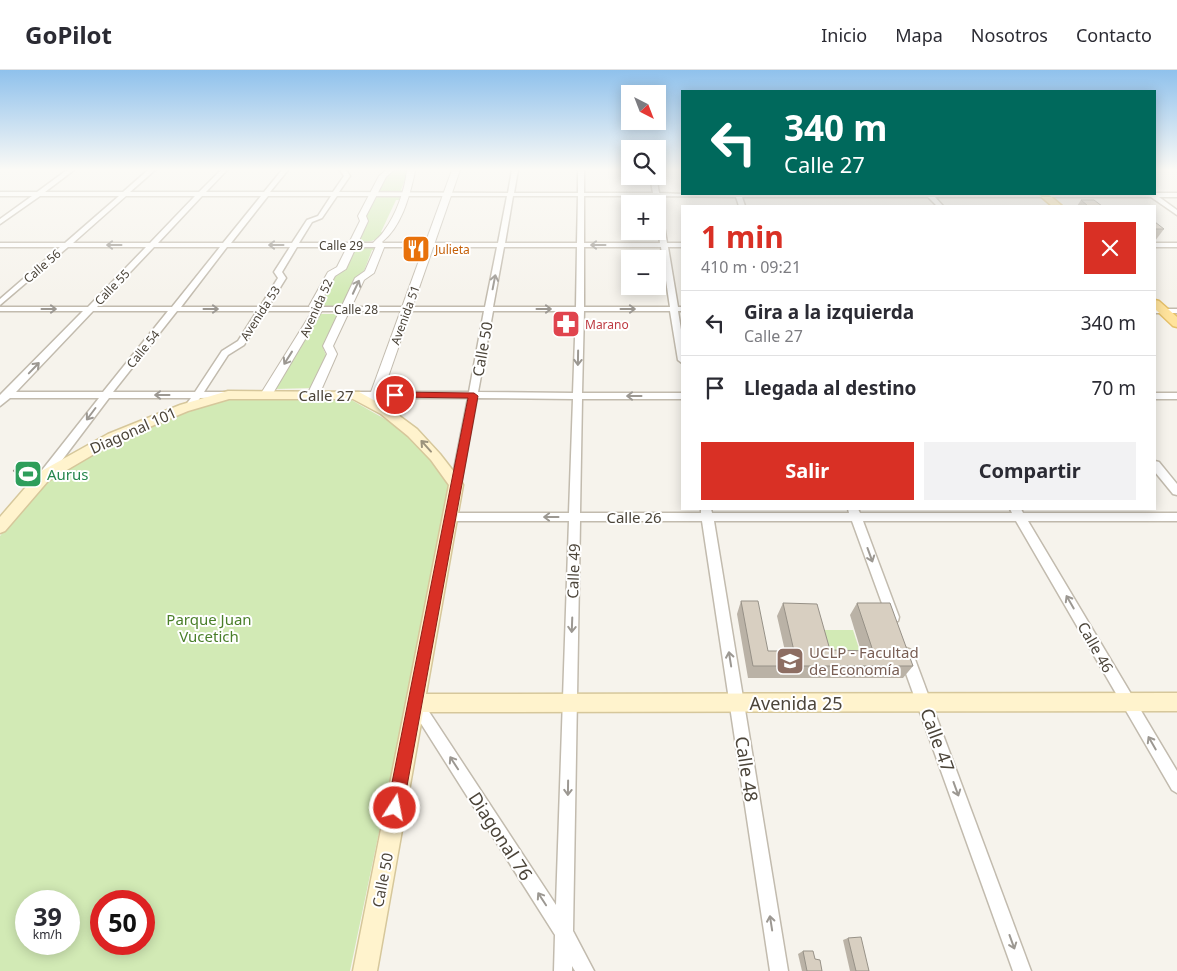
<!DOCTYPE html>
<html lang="es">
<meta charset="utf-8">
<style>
body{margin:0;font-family:"Noto Sans",sans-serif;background:#f2f2f3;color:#2b2b33;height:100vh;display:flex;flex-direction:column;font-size:19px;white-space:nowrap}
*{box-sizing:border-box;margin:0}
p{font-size:16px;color:#7c7c81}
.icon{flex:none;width:28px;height:28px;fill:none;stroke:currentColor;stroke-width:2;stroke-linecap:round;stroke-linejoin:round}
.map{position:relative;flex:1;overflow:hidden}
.drawer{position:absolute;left:681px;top:135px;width:475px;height:305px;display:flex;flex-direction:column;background:#fff;border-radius:0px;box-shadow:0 2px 12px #0003}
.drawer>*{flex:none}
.top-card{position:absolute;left:681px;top:20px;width:475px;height:105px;border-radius:0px;box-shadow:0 2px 12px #0003;background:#00695c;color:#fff;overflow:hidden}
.needle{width:32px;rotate:138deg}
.fabs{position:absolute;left:621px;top:15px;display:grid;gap:10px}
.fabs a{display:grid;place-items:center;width:45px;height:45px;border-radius:0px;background:#fff;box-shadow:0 2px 12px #0003;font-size:25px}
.speed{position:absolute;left:15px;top:820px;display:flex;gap:10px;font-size:25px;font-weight:700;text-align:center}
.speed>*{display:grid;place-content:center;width:65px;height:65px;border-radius:50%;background:#fff;box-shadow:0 2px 12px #0003;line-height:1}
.speed small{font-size:12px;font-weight:400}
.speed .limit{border:8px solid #d22;background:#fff;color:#111}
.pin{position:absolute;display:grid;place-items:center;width:42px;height:42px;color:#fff;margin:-21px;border:2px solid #fff;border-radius:50%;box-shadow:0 1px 5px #0007}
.me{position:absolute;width:55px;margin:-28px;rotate:11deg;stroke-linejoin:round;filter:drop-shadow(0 0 4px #0008)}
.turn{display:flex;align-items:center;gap:18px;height:105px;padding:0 20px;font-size:22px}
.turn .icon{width:65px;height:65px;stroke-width:2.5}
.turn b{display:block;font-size:35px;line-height:42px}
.round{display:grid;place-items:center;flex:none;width:52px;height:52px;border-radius:0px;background:#f2f2f3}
.head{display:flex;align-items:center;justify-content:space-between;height:85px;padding:0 20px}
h1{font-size:30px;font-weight:700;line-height:38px;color:#d93025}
.cta{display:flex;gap:10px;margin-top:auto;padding:10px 20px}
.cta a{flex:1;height:58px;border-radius:0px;background:#d93025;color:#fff;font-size:20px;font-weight:700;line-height:58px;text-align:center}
.cta a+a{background:#f2f2f3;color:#2b2b33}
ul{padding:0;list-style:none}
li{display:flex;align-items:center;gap:15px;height:65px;padding:0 20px;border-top:1px solid #e1e1e2}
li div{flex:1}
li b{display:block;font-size:19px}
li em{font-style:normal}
header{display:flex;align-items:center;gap:30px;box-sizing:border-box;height:70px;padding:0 25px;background:#fff;border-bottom:1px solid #e1e1e2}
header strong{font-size:24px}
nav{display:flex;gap:28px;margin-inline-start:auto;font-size:18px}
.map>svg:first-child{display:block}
</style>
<header>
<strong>GoPilot</strong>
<nav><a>Inicio</a><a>Mapa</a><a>Nosotros</a><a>Contacto</a></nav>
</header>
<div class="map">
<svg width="1177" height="901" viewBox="0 0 1177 901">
<rect width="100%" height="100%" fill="#f6f3ec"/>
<g fill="#d2eab5" fill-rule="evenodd">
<path d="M393 100H409L401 120 403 121 402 123 376 124 386 106Z"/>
<path d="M375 126H401L399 130H396L381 162 384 163C376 172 368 172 357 172L365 146Z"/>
<path d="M377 175 376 180H372L364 201 366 202 343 236H317L336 203 356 176Z"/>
<path d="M320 244H339L323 278 326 285 311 318 275 319 291 284 300 279Z"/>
<path d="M348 328 411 364 451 417 350 901H0V466L46 408 134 361 225 329ZM26 831H69V874H26ZM101 831H144V874H101Z"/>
<path d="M816 560H853L863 591H824Z"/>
</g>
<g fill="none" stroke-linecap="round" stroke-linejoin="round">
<defs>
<g id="minor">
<path d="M67 100H74L45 122H123L148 100H155L130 122H199L221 100H227L206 122H264L282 100H288L270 122H333L344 106 340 100H346L350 106 339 122 508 123 512 100H518L514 123H578V100H584V123H653L650 106H656L659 123 682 124 1177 123V127H1159L1177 140V145L1151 127H935L943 136H937L928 127H742L745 136H739L736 127 659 126 667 173H682V177H668L678 237H682V241H678L682 266V293L678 290 670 241H584L582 323H682V329H582L580 443H701V439H711L712 443H849L848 439H858L860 443H1012L1010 439H1021L1023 443H1177V451H1028L1177 701V723L1172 720 1016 451H863L899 547 898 551 893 552 888 551 887 547 852 451H714L788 901H770L702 451H580L573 861 594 901H575L572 896V901H554L555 865 408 633 410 628 415 626 420 628 556 835 569 451H450L444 447 450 443H569L573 329 477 328 461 415 456 419 451 415 468 328H355L350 325 355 322H469L484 241H265L244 275 228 285 204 322H228L233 325 231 327 200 328 193 338 190 339 185 336 191 328H109L47 410H39L38 407 39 404 99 328H10L0 336V325L83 241H0V237H88L146 177H68L0 235V229L60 177H0V173H65L119 126H40L0 154V149L32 126H0V122H37ZM126 126H195L150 173H73ZM202 126H261L223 173H158ZM268 126H331L318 146 307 150 292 173H231ZM337 126H507L498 173H299L312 152 322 148ZM513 126H578L577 173H505ZM584 126H653L654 134H658V156L660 173H584ZM154 177H220L172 237H97ZM227 177H290L274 202 278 208 260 237H181ZM297 177H497L485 237H268L286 208 282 202ZM504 177H577L576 237H493ZM584 177H661L670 237H584ZM93 241H168L103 322H16ZM177 241H257L238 271 222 281 195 322H113ZM493 241H576L573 323 478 322Z"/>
<rect x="1155" y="173" width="22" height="4"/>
<rect x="1155" y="239" width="22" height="4"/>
<rect x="1155" y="323" width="22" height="6"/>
<path d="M1155 391 1159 392 1177 414V425L1173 424 1155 402Z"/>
<path d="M906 578 911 580 913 584 1031 901H1013L899 584 901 580Z"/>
</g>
<g id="tertiary">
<path d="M386 100H394L386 107 366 146 368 151 346 199 335 206 319 235 323 239 272 325 266 329 262 328 260 325 313 240 309 236 328 202 337 197 360 151 358 146 379 106Z"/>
<path d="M407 100H415L414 106C409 128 401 157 382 172L385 175 374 203 364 210 333 276 337 284 319 325 313 329 309 328 307 325 327 284 323 276 355 208 365 201 376 176 373 173C376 169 381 166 384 161 396 145 405 120 407 100Z"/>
<path d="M452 100H460L379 333 377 336H369L367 333Z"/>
</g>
<path id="secondary" d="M228 321 359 322 390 339 417 359 440 384 461 411 463 415 426 624 1177 623V641L423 642 377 901H353L449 415 431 390 408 366 381 344 353 329H229L188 341 118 370 48 411 5 461 0 463V447L38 403 108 364 180 335Z"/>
<g id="primary">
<path d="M1038 124H1048L1062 136H1052Z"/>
<path d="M1155 230 1159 231 1177 247V257L1173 256 1155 239Z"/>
</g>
</defs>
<use href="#minor" stroke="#c2bbae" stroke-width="3"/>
<use href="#tertiary" stroke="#c2bbae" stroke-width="2"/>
<use href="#secondary" stroke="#d6c79b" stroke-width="3"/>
<use href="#primary" stroke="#e6c16a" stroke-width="3"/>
<use href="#minor" fill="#fff" fill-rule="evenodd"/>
<use href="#tertiary" fill="#fff" fill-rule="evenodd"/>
<use href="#secondary" fill="#fff3cd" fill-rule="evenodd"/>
<use href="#primary" fill="#ffe39c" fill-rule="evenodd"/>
</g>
<g fill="#bab2a6">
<path d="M1081 130 1102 136H1077Z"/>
<path d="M1155 152 1164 159 1155 171Z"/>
<path d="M37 400 31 408H20L13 401Z"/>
<path d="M741 531 768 581H785L777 546 783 533 830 580 861 581 850 545 857 533 913 596 903 608H748L737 544Z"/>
<path d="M848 868 869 901H850L843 870Z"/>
<path d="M803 881 815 889 822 901H802L798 884Z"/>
</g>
<path fill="#979187" d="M31 393 37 400 31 408 24 401Z"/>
<g fill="#d8cfc1" stroke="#979187">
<path d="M1081 130H1094L1102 136H1088Z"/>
<path d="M1155 152 1164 159H1155Z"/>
<path d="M20 393H31L24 401H13Z"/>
<path d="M741 531H758L768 581H794L783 533 817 534 830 580 873 581 857 533H890L913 596H753Z"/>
<path d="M861 867 869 901H856L848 868Z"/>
<path d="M803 881H813L815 889 820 890 822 901H807Z"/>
</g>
<defs><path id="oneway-shaft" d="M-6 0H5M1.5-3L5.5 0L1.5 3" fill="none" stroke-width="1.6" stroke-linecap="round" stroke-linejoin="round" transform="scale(1.25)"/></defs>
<g stroke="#9c9892">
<use href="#oneway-shaft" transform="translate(114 175) rotate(-180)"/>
<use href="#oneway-shaft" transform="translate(276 175) rotate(-180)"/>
<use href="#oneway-shaft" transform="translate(598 175) rotate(-180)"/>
<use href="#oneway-shaft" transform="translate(494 212) rotate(-79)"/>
<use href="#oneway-shaft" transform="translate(356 217) rotate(-65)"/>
<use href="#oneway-shaft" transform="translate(49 239)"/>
<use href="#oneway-shaft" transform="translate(211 239)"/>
<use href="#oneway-shaft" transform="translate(544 239)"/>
<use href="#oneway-shaft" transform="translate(628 239)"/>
<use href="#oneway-shaft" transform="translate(288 288) rotate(122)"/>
<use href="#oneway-shaft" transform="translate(578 288) rotate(91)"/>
<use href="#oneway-shaft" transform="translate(34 298) rotate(-46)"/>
<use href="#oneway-shaft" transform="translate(162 325) rotate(-180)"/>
<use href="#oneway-shaft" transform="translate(634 326) rotate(-180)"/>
<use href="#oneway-shaft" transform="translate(91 344) rotate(127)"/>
<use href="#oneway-shaft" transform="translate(551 447) rotate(180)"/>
<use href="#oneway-shaft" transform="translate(870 485) rotate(70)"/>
<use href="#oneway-shaft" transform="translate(1070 532) rotate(-120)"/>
<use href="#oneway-shaft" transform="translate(572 555) rotate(92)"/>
<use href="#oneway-shaft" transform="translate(730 589) rotate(-99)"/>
<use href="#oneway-shaft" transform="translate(1152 673) rotate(-120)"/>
<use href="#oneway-shaft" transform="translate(454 693) rotate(-123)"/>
<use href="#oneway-shaft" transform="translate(568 718) rotate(91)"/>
<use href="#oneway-shaft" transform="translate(956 719) rotate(70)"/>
<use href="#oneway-shaft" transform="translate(542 829) rotate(-123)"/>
<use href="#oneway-shaft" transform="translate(771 853) rotate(-99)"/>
<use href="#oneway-shaft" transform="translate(1012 872) rotate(70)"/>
</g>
<use stroke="#9c937c" href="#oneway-shaft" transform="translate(426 376) rotate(-132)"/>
<linearGradient id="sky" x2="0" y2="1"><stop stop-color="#8fc1ec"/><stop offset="0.44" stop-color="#fbfaf6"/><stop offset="1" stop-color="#fbfaf6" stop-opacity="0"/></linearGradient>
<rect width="1177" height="226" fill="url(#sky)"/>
<path fill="#d93025" stroke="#8d1f18" d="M395 322 474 323 478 326 403 738 401 744 395 746 390 744 387 738 468 328 392 327V323Z"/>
<defs>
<symbol id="restaurant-square" viewBox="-11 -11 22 22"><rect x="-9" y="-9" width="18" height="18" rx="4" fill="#e8710a" stroke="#fff"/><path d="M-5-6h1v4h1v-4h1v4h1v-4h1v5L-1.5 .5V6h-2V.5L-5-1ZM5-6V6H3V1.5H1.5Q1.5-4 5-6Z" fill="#fff"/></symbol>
<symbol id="pharmacy-square" viewBox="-11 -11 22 22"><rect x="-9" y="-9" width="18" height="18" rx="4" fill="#e0444e" stroke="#fff"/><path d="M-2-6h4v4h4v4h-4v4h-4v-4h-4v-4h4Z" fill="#fff"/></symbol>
<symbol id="stadium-square" viewBox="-11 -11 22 22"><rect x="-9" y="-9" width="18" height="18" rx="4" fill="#2e9e5b" stroke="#fff"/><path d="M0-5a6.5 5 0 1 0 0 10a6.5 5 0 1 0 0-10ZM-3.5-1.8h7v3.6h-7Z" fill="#fff"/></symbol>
<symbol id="university-square" viewBox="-11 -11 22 22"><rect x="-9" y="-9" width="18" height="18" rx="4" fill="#8d6e63" stroke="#fff"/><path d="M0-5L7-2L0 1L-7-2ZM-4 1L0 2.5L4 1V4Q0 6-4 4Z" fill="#fff"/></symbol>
</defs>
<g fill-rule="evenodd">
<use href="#restaurant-square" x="400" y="163" width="32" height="32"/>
<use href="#pharmacy-square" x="550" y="238" width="32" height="32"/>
<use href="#stadium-square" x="12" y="388" width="32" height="32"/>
<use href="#university-square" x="774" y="575" width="32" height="32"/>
</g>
<g text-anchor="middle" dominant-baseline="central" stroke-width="4" stroke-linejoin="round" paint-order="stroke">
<g font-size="12" fill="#4b4439" stroke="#fff">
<text x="341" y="175">Calle 29</text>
<text transform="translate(42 196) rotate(-41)">Calle 56</text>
<text transform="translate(112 217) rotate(-46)">Calle 55</text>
<text transform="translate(316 238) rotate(-66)">Avenida 52</text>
<text x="356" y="239">Calle 28</text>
<text transform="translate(260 243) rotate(-57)">Avenida 53</text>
<text transform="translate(405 245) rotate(-70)">Avenida 51</text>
<text transform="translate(143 279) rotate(-51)">Calle 54</text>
</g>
<g font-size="12" fill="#c56008" stroke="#fff" text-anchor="start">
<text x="435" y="179">Julieta</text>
</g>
<g font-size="12" fill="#be3a42" stroke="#fff" text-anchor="start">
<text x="585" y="254">Marano</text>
</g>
<g font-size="15" fill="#4b4439" stroke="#fff">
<text transform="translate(482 279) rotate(-80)">Calle 50</text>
<text x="326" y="325">Calle 27</text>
<text transform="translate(133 360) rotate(-24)">Diagonal 101</text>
<text x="634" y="447">Calle 26</text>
<text transform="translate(573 501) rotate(-88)">Calle 49</text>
<text transform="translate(1096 577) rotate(60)">Calle 46</text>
<text transform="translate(382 810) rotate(-79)">Calle 50</text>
</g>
<g font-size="15" fill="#27864d" stroke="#fff" text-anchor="start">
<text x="47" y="404">Aurus</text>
</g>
<g font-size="15" fill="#4a7f2a" stroke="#fff">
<text x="209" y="549">Parque Juan<tspan x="209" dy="17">Vucetich</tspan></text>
</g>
<g font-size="15" fill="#785e54" stroke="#fff" text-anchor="start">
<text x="809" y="582">UCLP - Facultad<tspan x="809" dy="17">de Economía</tspan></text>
</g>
<g font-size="18" fill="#4b4439" stroke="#fff">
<text x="796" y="633">Avenida 25</text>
<text transform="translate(938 670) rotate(70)">Calle 47</text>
<text transform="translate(747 699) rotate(81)">Calle 48</text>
<text transform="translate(501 766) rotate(57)">Diagonal 76</text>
</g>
</g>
</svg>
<div class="fabs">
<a><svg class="needle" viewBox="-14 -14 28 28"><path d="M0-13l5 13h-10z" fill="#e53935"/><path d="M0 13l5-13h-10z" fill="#7c7c81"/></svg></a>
<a><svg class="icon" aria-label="search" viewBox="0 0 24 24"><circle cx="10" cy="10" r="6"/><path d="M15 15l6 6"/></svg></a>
<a>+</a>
<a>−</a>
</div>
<div class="speed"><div>39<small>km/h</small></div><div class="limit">50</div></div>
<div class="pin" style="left:395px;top:325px;background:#d93025"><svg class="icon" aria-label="arrive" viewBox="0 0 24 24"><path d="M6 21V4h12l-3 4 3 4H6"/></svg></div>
<svg class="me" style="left:395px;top:738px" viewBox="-20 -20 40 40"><circle r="17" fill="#d93025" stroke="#fff" stroke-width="3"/><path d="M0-11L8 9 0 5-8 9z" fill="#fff"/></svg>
<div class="top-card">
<div class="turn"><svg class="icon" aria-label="left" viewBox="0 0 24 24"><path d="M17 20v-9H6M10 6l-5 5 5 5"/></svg><div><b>340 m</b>Calle 27</div></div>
</div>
<section class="drawer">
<div class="head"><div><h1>1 min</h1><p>410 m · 09:21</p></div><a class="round" style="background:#d93025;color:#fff"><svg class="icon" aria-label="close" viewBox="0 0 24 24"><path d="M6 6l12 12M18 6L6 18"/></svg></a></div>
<ul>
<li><svg class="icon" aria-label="left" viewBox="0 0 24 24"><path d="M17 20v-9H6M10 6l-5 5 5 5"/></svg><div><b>Gira a la izquierda</b><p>Calle 27</p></div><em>340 m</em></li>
<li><svg class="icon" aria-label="arrive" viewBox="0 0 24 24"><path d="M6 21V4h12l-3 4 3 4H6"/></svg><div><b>Llegada al destino</b></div><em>70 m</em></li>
</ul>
<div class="cta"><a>Salir</a><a>Compartir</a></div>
</section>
</div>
